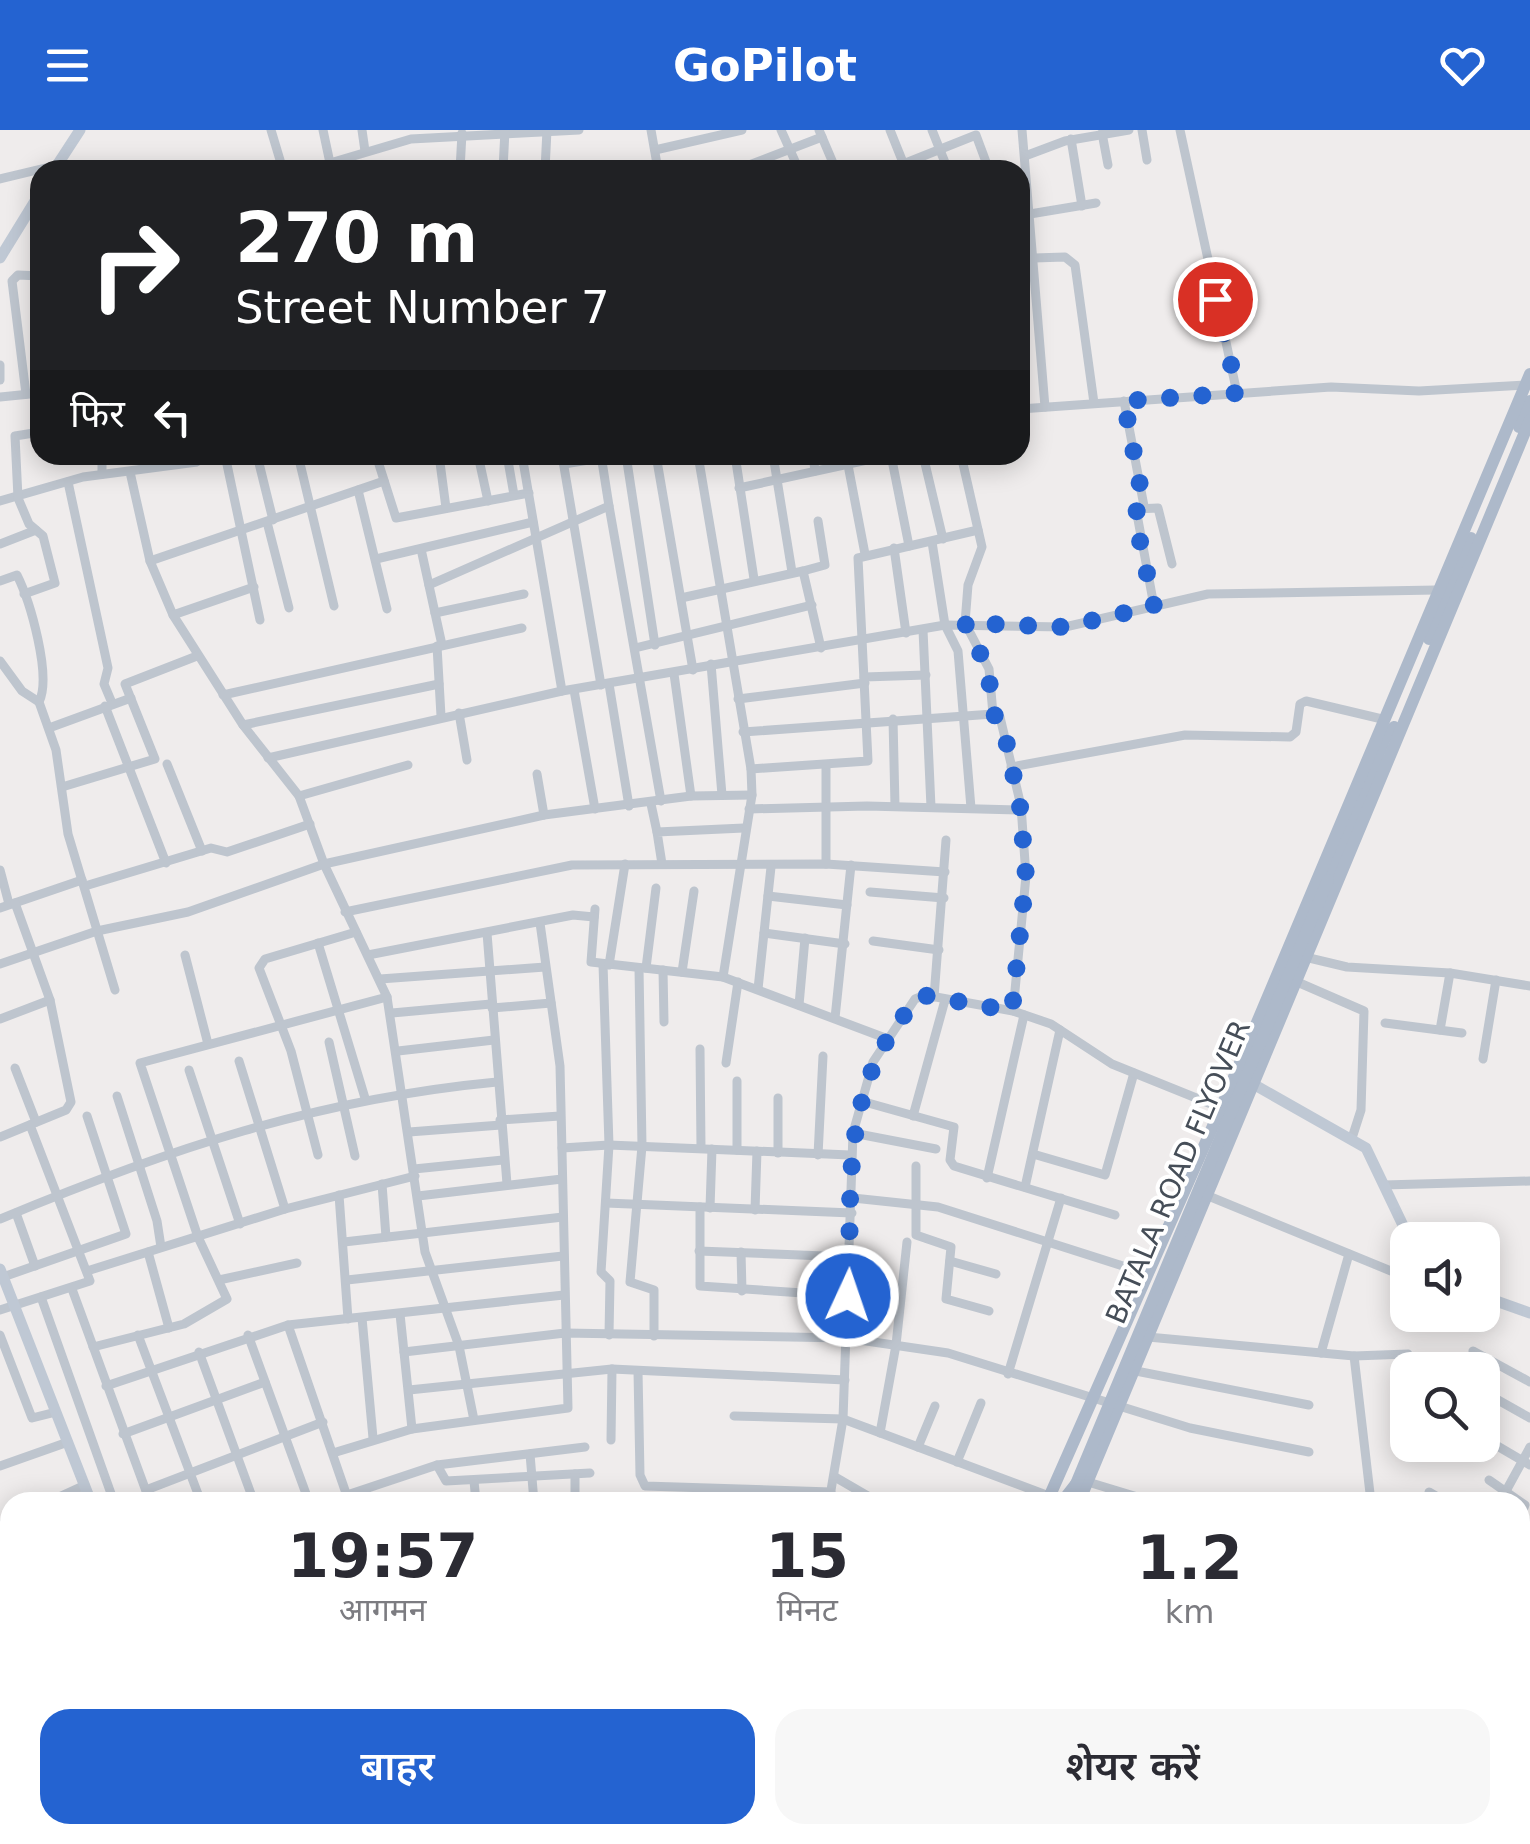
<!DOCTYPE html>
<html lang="hi">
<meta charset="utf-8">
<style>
body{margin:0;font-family:"DejaVu Sans","Noto Sans Devanagari",sans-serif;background:#f7f7f7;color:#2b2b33;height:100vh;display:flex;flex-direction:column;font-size:38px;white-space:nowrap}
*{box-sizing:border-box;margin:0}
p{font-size:32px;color:#7c7c81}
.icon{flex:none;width:55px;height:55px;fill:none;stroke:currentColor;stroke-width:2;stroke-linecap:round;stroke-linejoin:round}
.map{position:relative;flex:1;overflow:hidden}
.sheet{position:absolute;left:0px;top:1362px;width:1530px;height:352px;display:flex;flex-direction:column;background:#fff;border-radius:30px 30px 0 0;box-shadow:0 5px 25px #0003}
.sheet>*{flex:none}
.hud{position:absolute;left:30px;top:30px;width:1000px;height:305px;border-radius:30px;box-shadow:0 5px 25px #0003;background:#202124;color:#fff;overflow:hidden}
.tools{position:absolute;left:1390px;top:1092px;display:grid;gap:20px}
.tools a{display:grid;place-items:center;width:110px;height:110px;border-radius:20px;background:#fff;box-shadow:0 5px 25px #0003;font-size:50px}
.pin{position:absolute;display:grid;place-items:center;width:85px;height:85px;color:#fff;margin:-42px;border:5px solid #fff;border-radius:50%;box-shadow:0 2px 10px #0007}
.me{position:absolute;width:110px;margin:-55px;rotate:3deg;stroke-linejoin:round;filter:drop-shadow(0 0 8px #0008)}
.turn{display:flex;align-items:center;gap:35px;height:210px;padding:0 40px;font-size:45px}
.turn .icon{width:130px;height:130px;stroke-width:2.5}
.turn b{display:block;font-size:70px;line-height:85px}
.then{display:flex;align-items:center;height:95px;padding:0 40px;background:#0003;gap:20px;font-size:38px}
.eta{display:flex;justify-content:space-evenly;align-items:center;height:170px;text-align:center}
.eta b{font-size:60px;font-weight:600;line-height:70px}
.primary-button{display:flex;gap:20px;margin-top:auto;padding:20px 40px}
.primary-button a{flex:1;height:115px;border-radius:30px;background:#2463d1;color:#fff;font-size:40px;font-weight:600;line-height:115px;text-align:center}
.primary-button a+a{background:#f7f7f7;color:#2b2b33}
header{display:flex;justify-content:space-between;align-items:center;height:130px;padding:0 40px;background:#2463d1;color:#fff;font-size:45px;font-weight:600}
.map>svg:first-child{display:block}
</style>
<header><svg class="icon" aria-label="menu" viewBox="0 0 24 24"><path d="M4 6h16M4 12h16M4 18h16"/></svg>GoPilot<svg class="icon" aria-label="heart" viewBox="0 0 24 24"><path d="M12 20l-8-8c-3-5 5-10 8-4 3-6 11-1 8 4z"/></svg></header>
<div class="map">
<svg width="1530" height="1714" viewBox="0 0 1530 1714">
<rect width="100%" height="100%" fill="#efecec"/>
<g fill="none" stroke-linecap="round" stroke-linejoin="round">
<g stroke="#bec5ce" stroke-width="9">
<path d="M271 0 283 40"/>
<path d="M362 0 365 21"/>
<path d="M651 0 658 40"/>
<path d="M781 0 799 40"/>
<path d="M819 0 836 40"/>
<path d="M890 0 906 40"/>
<path d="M932 0 948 40"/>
<path d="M1022 0 1045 277"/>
<path d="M1142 0 1147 30"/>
<path d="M1180 0 1237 263"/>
<path d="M1102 3 1108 35"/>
<path d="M1071 9 1082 76"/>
<path d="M655 20 742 0"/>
<path d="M1025 26 1065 11 1129 0"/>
<path d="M330 33 411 9 579 0"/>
<path d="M306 40 330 33 323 0"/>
<path d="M460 40 462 3"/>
<path d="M503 40 505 0"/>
<path d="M545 40 547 0"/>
<path d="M583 40 658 37"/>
<path d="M736 40 822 7"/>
<path d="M888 40 976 5 989 40"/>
<path d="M0 49 58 35"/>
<path d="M1030 84 1096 73"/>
<path d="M1034 128 1065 127 1075 135 1094 273"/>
<path d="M0 235V250"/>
<path d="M26 264 12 151 18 145 40 146"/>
<path d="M0 267 40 263"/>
<path d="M1124 271 1144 376"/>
<path d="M1020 279 1331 257 1419 261 1526 255"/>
<path d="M225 325 260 490"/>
<path d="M257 325 273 390"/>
<path d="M298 325 334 476"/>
<path d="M376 325 396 388 529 363"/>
<path d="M439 325 446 378"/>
<path d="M478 325 488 371"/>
<path d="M507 325 514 365"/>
<path d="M522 325 562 561"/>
<path d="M562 325 601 555"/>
<path d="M626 325 655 515"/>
<path d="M656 325 693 540"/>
<path d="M698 325 751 639"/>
<path d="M735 325 754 449"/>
<path d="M773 325 792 442"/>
<path d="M813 325 815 341"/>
<path d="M891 325 909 416"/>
<path d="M923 325 943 409"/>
<path d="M961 325 982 417 968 455 965 493 989 539 993 584"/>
<path d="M564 334 601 328"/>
<path d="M848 335 865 424"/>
<path d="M130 342 150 431 173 485 243 595 299 666 324 734 387 867 425 1122 459 1216 474 1290"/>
<path d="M102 344V325"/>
<path d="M68 352 108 538 104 554 112 573"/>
<path d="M739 358 890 325"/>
<path d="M358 360 387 479"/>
<path d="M0 371 83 347 197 332 199 325"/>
<path d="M609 376 661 671"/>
<path d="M267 392 289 478"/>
<path d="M932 412 945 495 958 521 971 678"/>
<path d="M0 414 36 400"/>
<path d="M894 418 906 503"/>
<path d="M421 419 442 515"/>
<path d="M376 429 533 392"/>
<path d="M150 431 384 351"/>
<path d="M803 441 825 435 818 391"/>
<path d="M0 451 17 445C30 471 52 546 39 572L56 620 68 704 115 860"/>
<path d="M429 455 609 376 601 325"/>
<path d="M24 464 55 453 43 406 29 394 18 368 15 306 40 302"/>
<path d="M681 468 803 441 821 518"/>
<path d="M1154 476 1136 379 1158 378 1172 434"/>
<path d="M435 483 524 464"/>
<path d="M173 485 254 457"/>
<path d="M923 500 931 677"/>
<path d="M437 516 441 586"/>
<path d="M635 518 812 475"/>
<path d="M0 531 22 561 39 572"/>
<path d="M711 534 722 665"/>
<path d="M674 544 691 666"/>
<path d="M864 547 926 545"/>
<path d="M609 554 629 676"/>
<path d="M574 560 595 679"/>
<path d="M223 565 522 498"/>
<path d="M738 569 865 553"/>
<path d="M105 576 166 733"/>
<path d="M459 583 467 630"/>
<path d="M893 589 895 676"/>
<path d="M243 595 439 554"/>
<path d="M49 598 131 568"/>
<path d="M743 602 993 584 1000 587 1021 676 1026 746 1013 881"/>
<path d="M268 628 562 561 945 495 1065 497 1208 464 1436 460"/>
<path d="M167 634 202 721"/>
<path d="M826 637V734"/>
<path d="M1011 637 1185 605 1290 607 1296 602 1300 574 1306 571 1382 589"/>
<path d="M537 644 544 685"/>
<path d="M62 657 155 629 125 554 197 526"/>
<path d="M299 666 408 635"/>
<path d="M651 674 657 702"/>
<path d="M749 679 867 676 1021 680"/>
<path d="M662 734 657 702 744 698"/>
<path d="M0 740 9 774"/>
<path d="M85 756 211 718 227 722 310 694"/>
<path d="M870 762 944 768"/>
<path d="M768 766 847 775"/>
<path d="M0 778 82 750"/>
<path d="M595 779 591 832 723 847 888 909"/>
<path d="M345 782 572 735 826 734 945 742"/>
<path d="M487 803 507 1054"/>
<path d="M764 803 845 814"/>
<path d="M873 811 939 820"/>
<path d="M318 813 365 968"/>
<path d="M185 825 208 914"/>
<path d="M368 825 573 785 594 787"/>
<path d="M1305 827 1347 837 1450 843 1530 856"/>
<path d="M0 834 97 801 188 782 324 734 544 685 691 666 752 665"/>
<path d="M603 834 609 1015 601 1142 610 1151 609 1205"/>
<path d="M609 835 625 734"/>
<path d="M639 838 642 1016 630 1152 654 1160V1206"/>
<path d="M646 838 656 758"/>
<path d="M663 840 664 892"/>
<path d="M682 842 694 761"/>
<path d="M723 847 752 665 751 639 868 631 858 428 978 400"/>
<path d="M380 849 545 837"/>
<path d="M1295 851 1364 881 1361 980 1352 1008"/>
<path d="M758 859 771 737"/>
<path d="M934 867 946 710"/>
<path d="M799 875 805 808"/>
<path d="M492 878 551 873"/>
<path d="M392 883 491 874"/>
<path d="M835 888 851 735"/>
<path d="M0 889 50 870"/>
<path d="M1385 893 1462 903"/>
<path d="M1440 900 1450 843"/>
<path d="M329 912 355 1026"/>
<path d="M700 919 701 1018"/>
<path d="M398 921 494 910"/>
<path d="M1483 929 1496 850"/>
<path d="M239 931 285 1079"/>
<path d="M726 933 738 852"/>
<path d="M15 938 36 992"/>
<path d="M189 940 240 1094"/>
<path d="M117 966 157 1091 161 1117"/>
<path d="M778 968V1023"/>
<path d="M861 971 954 997 950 1030 954 1036 1115 1085"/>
<path d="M913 986 945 870"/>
<path d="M500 990 560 986"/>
<path d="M409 1002 501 995"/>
<path d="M853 1003 936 1019"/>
<path d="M0 1007 66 980 71 972 50 870 15 773"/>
<path d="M562 1018 609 1015 850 1025"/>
<path d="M737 1020V951"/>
<path d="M1033 1024 1105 1045 1134 943"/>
<path d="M318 1025 291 921 259 838 265 829 356 802"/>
<path d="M818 1025 823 926"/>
<path d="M916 1036V1105L951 1117 946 1169 989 1181"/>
<path d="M414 1039 503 1030"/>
<path d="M987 1048 1024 885"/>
<path d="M382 1054 386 1107"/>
<path d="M1384 1055 1530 1051"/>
<path d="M1025 1057 1060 900"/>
<path d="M339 1065 348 1189"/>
<path d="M1206 1065 1408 1148"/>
<path d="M418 1066 562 1049"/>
<path d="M853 1068 938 1077 1148 1144"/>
<path d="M606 1073 852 1083"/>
<path d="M700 1077V1156L847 1166"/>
<path d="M710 1078 712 1019"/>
<path d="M755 1080 757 1021"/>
<path d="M16 1083 35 1136"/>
<path d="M0 1089C166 1020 317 969 497 952"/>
<path d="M344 1112 563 1087"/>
<path d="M699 1121 850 1127"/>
<path d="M148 1122 169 1198"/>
<path d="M741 1122 742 1161"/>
<path d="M950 1131 996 1144"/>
<path d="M87 1141 285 1079 415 1046"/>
<path d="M3 1147 126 1104 87 986"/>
<path d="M219 1150 297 1133"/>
<path d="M347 1150 563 1126"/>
<path d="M72 1159 150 1372"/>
<path d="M41 1167 114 1372"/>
<path d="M0 1180 90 1151 30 995"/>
<path d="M400 1184 412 1299"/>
<path d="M362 1188 373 1308"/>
<path d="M288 1195 349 1372"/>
<path d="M0 1205 32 1288 56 1282"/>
<path d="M138 1205 201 1372"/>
<path d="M248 1205 309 1372"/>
<path d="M1148 1207 1354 1226 1371 1372"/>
<path d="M93 1217 184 1194 227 1169 198 1107 140 933 387 867"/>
<path d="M1473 1221 1530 1252"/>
<path d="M199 1222 254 1372"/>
<path d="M404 1222 565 1203 846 1208 948 1223 1190 1298 1309 1322"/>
<path d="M1321 1223 1349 1124"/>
<path d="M1354 1226 1408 1224"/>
<path d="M1438 1235 1447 1240"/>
<path d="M638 1241 640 1345 645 1356 831 1362"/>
<path d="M1136 1241 1309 1275"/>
<path d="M1008 1244 1061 1068"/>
<path d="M106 1256 288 1195 564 1165"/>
<path d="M409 1260 612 1239 845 1250"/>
<path d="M1482 1261 1530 1288"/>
<path d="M734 1286 843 1289 1049 1366"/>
<path d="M880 1303 896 1215 907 1112"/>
<path d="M123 1304 265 1252"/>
<path d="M1482 1307 1530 1335"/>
<path d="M611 1310 612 1239"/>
<path d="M918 1317 935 1276"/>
<path d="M333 1323 412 1299 568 1278 560 936 540 793"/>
<path d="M530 1324 534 1372"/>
<path d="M957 1332 981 1273"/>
<path d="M437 1335 446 1351 590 1343"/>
<path d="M0 1336 68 1312"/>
<path d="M575 1344V1372"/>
<path d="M835 1347 878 1372"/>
<path d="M1489 1350 1525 1375 1520 1388"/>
<path d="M474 1351 476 1372"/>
<path d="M1088 1352 1154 1372"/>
<path d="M146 1360 323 1292"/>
<path d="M1506 1361 1530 1317"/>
<path d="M1429 1362 1446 1372"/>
<path d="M347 1365 437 1335 585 1317"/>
<path d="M48 1372 85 1355"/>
<path d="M829 1372 843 1289 853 1003 873 932 915 869 925 865 1013 881 1051 894 1112 934 1221 978"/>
<path d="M0 1395 10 1390"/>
<path d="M0 1417 10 1415"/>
<path d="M1520 1490 1530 1467"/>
<path d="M1520 1497 1530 1499"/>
<path d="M0 1501 10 1500"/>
<path d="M1530 1512 1526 1533 1530 1547"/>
<path d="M0 1538 10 1535"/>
<path d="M1520 1561 1530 1557"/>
<path d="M0 1567 10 1600"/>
<path d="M1520 1608 1530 1612"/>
<path d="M0 1655 10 1652"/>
<path d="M1520 1665 1530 1651"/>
<path d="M40 1705 43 1714"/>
<path d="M110 1705 112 1714"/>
<path d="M453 1705 458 1714"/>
<path d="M771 1705 796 1714"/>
<path d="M1251 1705 1262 1714"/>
<path d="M1362 1705 1377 1714"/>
<path d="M1515 1705 1519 1714"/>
<path d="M586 1708 598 1714"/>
<path d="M0 1711 23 1705"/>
<path d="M276 1714 295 1705"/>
<path d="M420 1714 438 1705"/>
<path d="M527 1714 530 1705"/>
<path d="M710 1714 714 1705"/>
<path d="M1018 1714 1022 1705"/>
<path d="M1154 1714 1162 1705"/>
<path d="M1294 1714 1301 1705"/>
<path d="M1339 1714 1345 1705"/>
<path d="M1425 1714 1430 1705"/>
<path d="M1484 1714 1491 1705"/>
</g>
<g stroke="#bfc8d4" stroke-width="11">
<path d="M54 40 80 0"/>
<path d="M0 128 40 63"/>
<path d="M1246 950 1366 1018 1410 1110"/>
<path d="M0 1139 91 1372"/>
<path d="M1482 1166 1530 1183"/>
<path d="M204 1705 207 1714"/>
</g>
<g stroke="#adb9ca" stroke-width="12">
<path d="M1519 297 1530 271"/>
<path d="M1429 509 1471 408"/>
<path d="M1328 750 1385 608 1394 597"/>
<path d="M1047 1372 1221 978 1530 244"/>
<path d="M1062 1372 1076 1354"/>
<path d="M1079 1372 1530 290"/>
<path d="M904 1714 908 1705"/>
<path d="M921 1714 925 1705"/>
<path d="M933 1714 937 1705"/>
</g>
<path stroke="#adb9ca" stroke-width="12" d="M1076 1354 1328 750"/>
</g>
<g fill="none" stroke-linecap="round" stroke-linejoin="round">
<path stroke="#2463d1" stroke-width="18" stroke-dasharray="0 32.4" d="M848 1166C853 1072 839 976 897 895 905 885 911 873 922 865L1012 881 1026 746 1020 676 1002 591 993 584 988 539 965 493 1065 497 1154 476 1134 383 1144 376 1124 271 1238 263 1215 169"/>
</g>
<g text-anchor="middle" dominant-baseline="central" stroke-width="8" stroke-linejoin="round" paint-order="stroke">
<g font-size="28" fill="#464e58" stroke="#fff">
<text transform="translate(1178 1042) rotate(-67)">BATALA ROAD FLYOVER</text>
</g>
</g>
</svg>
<div class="tools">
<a><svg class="icon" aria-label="sound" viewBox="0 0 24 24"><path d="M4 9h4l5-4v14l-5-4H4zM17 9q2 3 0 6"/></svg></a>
<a><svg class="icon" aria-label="search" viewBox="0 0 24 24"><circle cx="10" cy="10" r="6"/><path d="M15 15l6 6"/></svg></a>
</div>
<div class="pin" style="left:1215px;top:169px;background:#d93025"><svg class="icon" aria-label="arrive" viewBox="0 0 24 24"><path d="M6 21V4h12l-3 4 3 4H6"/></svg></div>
<svg class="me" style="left:848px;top:1166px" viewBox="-20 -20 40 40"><circle r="17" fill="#2463d1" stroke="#fff" stroke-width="3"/><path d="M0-11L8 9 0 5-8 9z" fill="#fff"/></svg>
<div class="hud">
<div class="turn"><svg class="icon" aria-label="right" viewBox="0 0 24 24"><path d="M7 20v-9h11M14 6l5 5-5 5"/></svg><div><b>270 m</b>Street Number 7</div></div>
<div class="then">फिर<svg class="icon" aria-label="left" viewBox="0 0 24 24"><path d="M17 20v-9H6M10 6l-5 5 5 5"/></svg></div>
</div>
<section class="sheet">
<div class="eta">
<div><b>19:57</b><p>आगमन</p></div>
<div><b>15</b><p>मिनट</p></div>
<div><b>1.2</b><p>km</p></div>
</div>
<div class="primary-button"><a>बाहर</a><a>शेयर करें</a></div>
</section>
</div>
